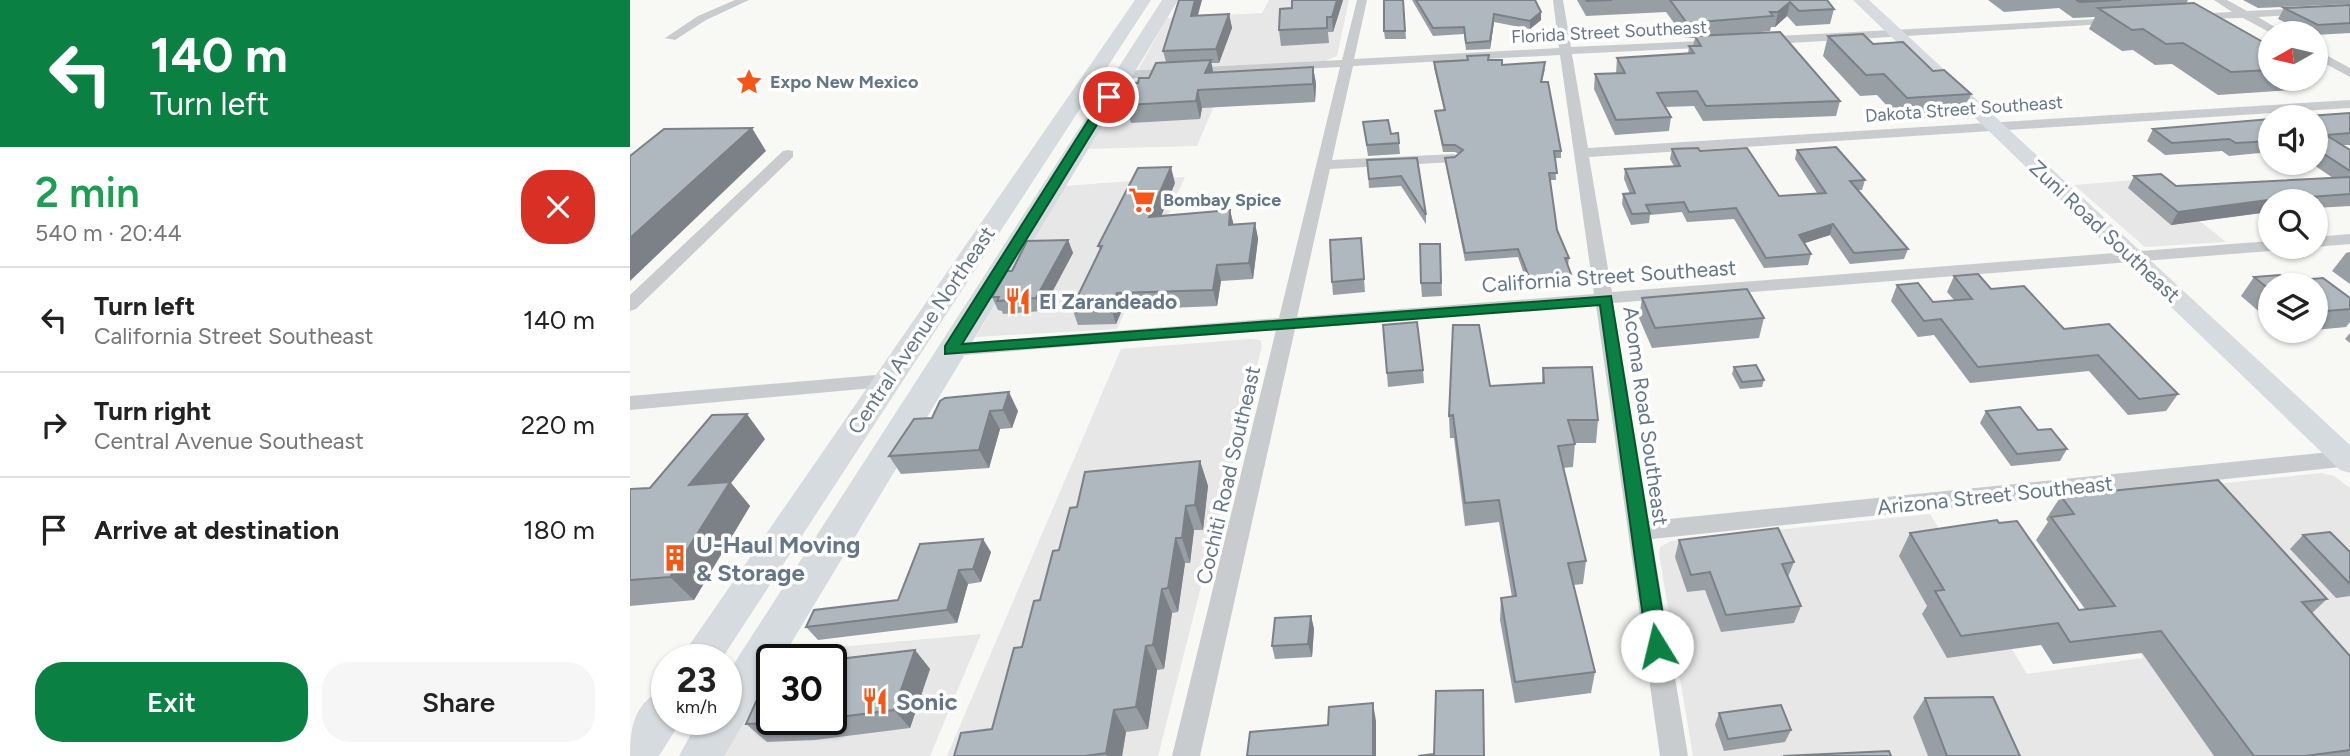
<!DOCTYPE html>
<meta charset="utf-8">
<style>
body{margin:0;font-family:Figtree,sans-serif;background:#f6f6f6;color:#222;height:100vh;display:flex;flex-direction:column;font-size:26px;white-space:nowrap}
*{box-sizing:border-box;margin:0}
p{font-size:23px;color:#767676}
.icon{flex:none;width:38px;height:38px;fill:none;stroke:currentColor;stroke-width:2;stroke-linecap:round;stroke-linejoin:round}
.map{position:relative;flex:1;overflow:hidden}
.side{display:flex;flex-direction:column;background:#fff;width:630px}
.side>*{flex:none}
.top-card{background:#0b8043;color:#fff;overflow:hidden}
.needle{width:46px;rotate:262deg}
.tools{position:absolute;left:1628px;top:21px;display:grid;gap:14px}
.tools a{display:grid;place-items:center;width:70px;height:70px;border-radius:50%;background:#fff;box-shadow:0 2px 5px #0004;font-size:35px}
.speed{position:absolute;left:21px;top:644px;display:flex;gap:14px;font-size:35px;font-weight:700;text-align:center}
.speed>*{display:grid;place-content:center;width:91px;height:91px;border-radius:50%;background:#fff;box-shadow:0 2px 5px #0004;line-height:1}
.speed small{font-size:18px;font-weight:400}
.speed .limit{border:4px solid #111;border-radius:10px;background:#fff;color:#111}
.pin{position:absolute;display:grid;place-items:center;width:60px;height:60px;color:#fff;margin:-30px;border:4px solid #fff;border-radius:50%;box-shadow:0 2px 7px #0007}
.me{position:absolute;width:77px;margin:-38px;rotate:351deg;stroke-linejoin:round;filter:drop-shadow(0 0 5px #0008)}
.turn{display:flex;align-items:center;gap:24px;height:147px;padding:0 35px;font-size:32px}
.turn .icon{width:91px;height:91px;stroke-width:2.5}
.turn b{display:block;font-size:49px;line-height:60px}
.round{display:grid;place-items:center;flex:none;width:74px;height:74px;border-radius:28px;background:#f6f6f6}
.overview{display:flex;align-items:center;justify-content:space-between;height:119px;padding:0 35px}
h1{font-size:42px;font-weight:600;line-height:52px;color:#1e9e55}
.button{display:flex;gap:14px;margin-top:auto;padding:14px 35px}
.button a{flex:1;height:80px;border-radius:28px;background:#0b8043;color:#fff;font-size:28px;font-weight:600;line-height:80px;text-align:center}
.button a+a{background:#f6f6f6;color:#222}
ul{padding:0;list-style:none}
li{display:flex;align-items:center;gap:21px;height:105px;padding:0 35px;border-top:2px solid #e0e0e0}
li div{flex:1}
li b{display:block;font-size:26px}
li em{font-style:normal}
main{display:flex;flex:1;min-height:0}
.map>svg:first-child{display:block}
</style>
<main>
<section class="side">
<div class="top-card">
<div class="turn"><svg class="icon" aria-label="left" viewBox="0 0 24 24"><path d="M17 20v-9H6M10 6l-5 5 5 5"/></svg><div><b>140 m</b>Turn left</div></div>
</div>
<div class="overview"><div><h1>2 min</h1><p>540 m · 20:44</p></div><a class="round" style="background:#d93025;color:#fff"><svg class="icon" aria-label="close" viewBox="0 0 24 24"><path d="M6 6l12 12M18 6L6 18"/></svg></a></div>
<ul>
<li><svg class="icon" aria-label="left" viewBox="0 0 24 24"><path d="M17 20v-9H6M10 6l-5 5 5 5"/></svg><div><b>Turn left</b><p>California Street Southeast</p></div><em>140 m</em></li>
<li><svg class="icon" aria-label="right" viewBox="0 0 24 24"><path d="M7 20v-9h11M14 6l5 5-5 5"/></svg><div><b>Turn right</b><p>Central Avenue Southeast</p></div><em>220 m</em></li>
<li><svg class="icon" aria-label="arrive" viewBox="0 0 24 24"><path d="M6 21V4h12l-3 4 3 4H6"/></svg><div><b>Arrive at destination</b></div><em>180 m</em></li>
</ul>
<div class="button"><a>Exit</a><a>Share</a></div>
</section>
<div class="map">
<svg width="1720" height="756" viewBox="0 0 1720 756">
<rect width="100%" height="100%" fill="#f8f8f5"/>
<g fill="#e6e7e6">
<path d="M639 0H719L707 56 695 61 508 70 537 18 632 13Z"/>
<path d="M597 75 567 146 456 149 496 84 508 80Z"/>
<path d="M555 177 487 329 346 337 435 186Z"/>
<path d="M1517 179 1596 242 1515 247 1444 185Z"/>
<path d="M621 339 630 340 632 346 528 756H317L491 349Z"/>
<path d="M1691 473 1704 476 1720 488V756H1063L1029 554 1030 547 1041 541 1300 514 1397 674 1513 658 1508 649 1558 487Z"/>
<path d="M351 634 300 756H91L142 673V719H201V660H150L154 652Z"/>
</g>
<g fill="none" stroke-linecap="round" stroke-linejoin="round">
<g fill="#c8cccf" fill-rule="evenodd">
<path d="M105 0H119L76 20 45 40 35 38 68 16Z"/>
<path d="M727 0H737L724 59 929 48 923 0H933L941 47 1093 40V46L1089 47 942 54 958 148 1720 100V108L959 157 982 292 1640 241V247H1648L1640 251 983 303 1019 521 1720 450V466L1022 539 1058 756H1030L966 305 665 329 570 756H542L646 330 321 356 312 350 321 344 649 318 710 67 492 79 486 75 492 71 712 60ZM930 55 964 294 667 317 700 169 824 162 831 158 824 154 702 160 723 66Z"/>
<path d="M1584 0H1597L1617 11 1720 6V12L1628 17 1655 33H1641L1613 18 1559 19 1557 17 1563 14 1602 12Z"/>
<path d="M1487 18 1493 21 1491 23 1129 45 1123 41 1129 37Z"/>
<path d="M1685 49 1720 68V77L1685 58Z"/>
<path d="M158 150 163 151V157L6 309 0 311V295L153 151Z"/>
<path d="M1720 234V244L1685 247H1684L1685 237Z"/>
<path d="M258 374 265 376 268 381 265 386 0 410V396Z"/>
</g>
<path fill="#d6dbdf" fill-rule="evenodd" d="M1223 0H1239L1720 445V473L1710 470Z"/>
<g fill="#d6dbdf" fill-rule="evenodd">
<path d="M505 0H521L91 660H49Z"/>
<path d="M532 0H548L151 660H142V675L94 756H49L69 719H96V676Z"/>
<path d="M37 688V719L51 721 29 756H0C0 726 5 700 37 688Z"/>
</g>
</g>
<g fill="#979ea4">
<path d="M662 0H713L703 32H698L699 43 651 46 649 30 662 8Z"/>
<path d="M773 0 776 39H755L754 31Z"/>
<path d="M782 0H905L911 20 900 29 864 22 860 49 836 50 834 34 803 36Z"/>
<path d="M947 0H1197L1204 9 1200 24 1166 26 1157 16 1145 27H1141L1140 31 1101 35 1210 101 1206 116 1073 121 1064 106 1035 107 1041 117 1039 131 985 135 964 89 965 74 986 73 987 58 1058 54 1059 46H1063L1065 38H1055L1036 12 956 16Z"/>
<path d="M1358 0H1558L1556 4 1640 46V79H1670L1663 90 1588 95 1542 64 1525 65 1503 50 1492 51 1459 29 1465 17 1443 18 1429 8 1374 12Z"/>
<path d="M1613 0H1720V4L1628 8Z"/>
<path d="M1720 5V33L1685 35V33H1677L1648 19 1654 8Z"/>
<path d="M599 14 602 28 589 63H581L583 73 683 67 686 84 685 102 572 108 570 119 501 123 496 105 508 83 519 78 536 62 533 51 568 15Z"/>
<path d="M1198 36 1243 44 1303 71 1341 94 1333 116 1270 120 1247 95 1230 96 1193 56Z"/>
<path d="M859 60 872 65 915 69 912 82 931 151V158H925L926 180H920L927 230 939 258 938 265 941 274 940 281 898 285 888 257 835 261 816 165 815 158 825 157 829 154 825 152H813L806 117 805 111 814 110 804 68V62Z"/>
<path d="M1720 113V145H1712L1720 150V206L1685 208V201H1640V212L1541 225 1498 188 1504 176 1546 186 1703 178 1681 163H1685V117Z"/>
<path d="M1640 119V152L1599 156 1592 151 1535 155 1517 141 1523 129Z"/>
<path d="M733 122 761 134 768 133 770 154 738 156Z"/>
<path d="M1042 149 1070 151 1149 196 1187 193 1165 159 1167 150 1235 180 1232 190H1228L1278 249 1274 259 1220 264 1200 235 1174 243 1181 254 1178 265 1134 268 1104 219 1057 222 1052 212 1020 215 1019 223 1001 225 992 204 993 194H1000L994 179 995 169 1044 166 1040 159Z"/>
<path d="M787 158 796 215V224L771 186 739 188 737 160Z"/>
<path d="M545 183 531 216 600 210 603 224 625 223 628 239 623 279 591 281 587 306 492 310 486 324 448 325 442 308 470 250 468 246Z"/>
<path d="M438 240 443 253 412 311 373 314 372 311 368 310 362 297Z"/>
<path d="M810 244 812 296 792 297 791 283Z"/>
<path d="M732 251 735 292 703 295 702 282Z"/>
<path d="M1720 252V284L1702 271 1716 253Z"/>
<path d="M1650 275 1657 281 1693 278 1720 298V322L1716 327 1685 330V285H1640V321L1611 296 1624 277Z"/>
<path d="M1324 276 1361 289 1434 329 1548 394 1536 411 1498 415 1459 371 1340 383 1304 335 1288 337 1261 301 1267 285 1303 302 1324 300 1317 292Z"/>
<path d="M1012 298 1134 318 1129 338 1022 348 1009 318Z"/>
<path d="M753 325 793 370 794 383 758 387Z"/>
<path d="M1651 331H1680L1654 333Z"/>
<path d="M1720 333V343L1715 339Z"/>
<path d="M1104 367 1134 380 1132 387 1110 389 1102 374Z"/>
<path d="M913 368 968 420 966 443H945L943 467 933 468 956 561 953 584 943 585 965 672 961 693 885 703 870 620 871 598 882 597 869 522 835 526 824 438H820L819 416 860 386 912 383Z"/>
<path d="M310 401 388 411 382 428 370 429 359 468 271 474 259 456 302 418Z"/>
<path d="M1356 411 1408 430 1437 449 1430 461 1381 466 1350 423Z"/>
<path d="M135 439 101 483 120 506 64 600 0 606V489L20 488Z"/>
<path d="M570 461 578 486 573 530H564L560 563H555L548 612 542 613 534 669 527 670 518 729 496 732 492 756H324L362 729 392 647 447 507Z"/>
<path d="M1431 496 1697 599 1682 613 1720 656V756H1584L1512 653 1423 664 1411 645 1317 658 1292 614 1297 606 1269 556 1280 533 1369 523 1449 610 1455 609 1406 540 1418 522 1416 519Z"/>
<path d="M1673 535 1720 552V596L1706 598 1660 549Z"/>
<path d="M1049 540 1164 562 1158 577 1171 606 1164 623 1091 632 1075 590 1057 592 1045 557Z"/>
<path d="M361 552 351 582 338 584 327 623 188 640 176 627 268 600Z"/>
<path d="M681 616 684 629 682 657 645 659 642 646Z"/>
<path d="M285 650 300 669 280 728 185 740 137 742 116 724 142 719H201V660Z"/>
<path d="M1295 698 1390 756H1298L1283 717Z"/>
<path d="M1089 713 1161 730 1155 742 1094 751 1085 725Z"/>
</g>
<g fill="#7b8186">
<path d="M565 0H572L564 30 561 16Z"/>
<path d="M707 0H713L703 32 702 17Z"/>
<path d="M1160 2 1157 16 1145 27 1148 12Z"/>
<path d="M911 12V20L900 29V21Z"/>
<path d="M599 14 602 28 589 63 586 49Z"/>
<path d="M864 14V22L860 49V41Z"/>
<path d="M581 60 584 77 575 73Z"/>
<path d="M683 67 686 84 685 102 683 84Z"/>
<path d="M568 90 572 108 570 119 566 101Z"/>
<path d="M122 128 136 151 0 281V238Z"/>
<path d="M541 167 545 183 524 233 519 217Z"/>
<path d="M1638 200 1630 213 1541 225 1548 212Z"/>
<path d="M600 210 604 226 599 225Z"/>
<path d="M625 223 628 239 623 279 619 263Z"/>
<path d="M1203 224 1200 235 1166 246 1169 235Z"/>
<path d="M438 240 443 253 412 311 406 298Z"/>
<path d="M587 265 591 281 587 306 583 290Z"/>
<path d="M487 293 492 310 486 324 481 308Z"/>
<path d="M379 392 388 411 382 428 373 410Z"/>
<path d="M360 411 370 429 359 468 349 450Z"/>
<path d="M117 414 135 439 101 483 120 506 64 600 40 577 59 485Z"/>
<path d="M570 461 578 486 573 530 565 505Z"/>
<path d="M556 506 564 530 560 563 552 538Z"/>
<path d="M546 538 555 563 548 612 538 588Z"/>
<path d="M353 539 361 552 351 582 343 569Z"/>
<path d="M329 570 338 584 327 623 317 610Z"/>
<path d="M532 589 542 613 534 669 523 645Z"/>
<path d="M681 616 684 629 682 657 678 644Z"/>
<path d="M516 646 527 670 518 729 506 707Z"/>
<path d="M285 650 300 669 280 728 264 710Z"/>
<path d="M743 703 746 721V756H743Z"/>
<path d="M484 710 496 732 492 756H477L476 753Z"/>
</g>
<g fill="#b0b8bf" stroke="#7b8186" stroke-width="2">
<path d="M549 0H565L561 16 599 14 586 49 533 51Z"/>
<path d="M662 0H707L702 17H697V28L649 30 650 9 662 8Z"/>
<path d="M754 0H773L775 31H754Z"/>
<path d="M786 0H905L911 12 900 21 864 14 860 41 836 43 834 27 803 28Z"/>
<path d="M956 0H982L957 1Z"/>
<path d="M1040 0H1197L1204 9 1169 11 1160 2 1148 12H1140L1143 16 1057 23Z"/>
<path d="M1446 0H1491L1450 2Z"/>
<path d="M1564 3 1640 46V70L1601 72 1553 43 1536 44 1513 29 1502 30 1468 8Z"/>
<path d="M1720 5V23L1688 25 1654 8Z"/>
<path d="M1150 32 1210 101 1076 106 1067 91 1027 93 1041 117 986 120 965 74 995 73 987 58 1064 53 1059 46H1071L1065 36Z"/>
<path d="M1233 34 1243 44 1273 42 1303 71 1314 70 1341 94 1277 98 1254 74 1236 75 1198 36Z"/>
<path d="M859 55 858 60H872V65L915 62 911 82H918L931 151H924L927 173H919L927 230 939 258H935L941 274 899 277 888 249 835 253 815 158 825 157 833 150 825 145H813L805 111 815 110 804 62 838 60 837 56Z"/>
<path d="M581 60 575 73 683 67V84L568 90 566 101 496 105 504 83H508L509 78H519L526 63Z"/>
<path d="M1720 113V133L1696 135 1720 150V171L1685 148V117H1664Z"/>
<path d="M1640 119V141L1606 143 1599 139 1542 143 1523 129Z"/>
<path d="M758 120 761 134 768 133 769 143 737 145 733 122Z"/>
<path d="M122 128 0 238V156L34 129Z"/>
<path d="M1206 147 1235 180 1220 181 1278 249 1224 253 1203 224 1169 235 1181 254 1136 258 1106 208 1059 212 1054 202 1016 205 1020 213 1002 214 993 194 1005 193 995 169 1050 166 1042 149 1068 148 1070 151 1117 148 1149 196 1196 193 1167 150Z"/>
<path d="M787 158 796 215 771 176 739 179 737 160Z"/>
<path d="M541 167 519 217 600 210 599 225 625 223 619 263 587 265 583 290 487 293 481 308H442L472 246H468L508 168Z"/>
<path d="M1531 174 1546 186 1720 177V194L1638 200 1548 212 1504 176Z"/>
<path d="M731 238 734 279 702 282 700 240Z"/>
<path d="M438 240 406 298 367 301 369 297H362L377 271H382L397 241Z"/>
<path d="M790 244H810L811 283H791Z"/>
<path d="M1348 274 1361 289 1394 286 1434 329 1479 324 1548 394 1509 399 1468 355 1348 367 1311 319 1294 321 1267 285 1288 283 1303 302 1342 299 1324 276Z"/>
<path d="M1650 275 1657 281 1693 278 1720 298V309L1685 312V285H1640V290L1624 277Z"/>
<path d="M1117 289 1134 318 1025 328 1012 298Z"/>
<path d="M787 322 793 370 757 373 753 325Z"/>
<path d="M823 325H849L860 386 914 383 913 368 962 367 968 420H938L945 444 928 446 956 561 938 563 965 672 885 682 871 598 886 596 869 500 835 503 823 415 819 416Z"/>
<path d="M1126 365 1134 380 1112 382 1104 367Z"/>
<path d="M379 392 373 410 360 411 349 450 259 456 284 419 302 418 310 401 315 398Z"/>
<path d="M1390 407 1408 430 1421 429 1437 449 1387 454 1356 411Z"/>
<path d="M117 414 59 485 100 482 40 577 0 580V489L20 488 82 415Z"/>
<path d="M570 461 565 505 556 506 552 538H546L538 588 532 589 523 645 516 646 506 707 484 710 476 753 455 756H324L331 733 362 729 384 648 392 647 404 601 410 600 423 551 429 550 440 508 447 507 455 472Z"/>
<path d="M1588 480 1697 599 1672 602 1720 656V750L1675 756H1624L1531 631 1440 642 1428 623 1331 636 1305 591 1314 590 1280 533 1367 520 1369 523 1387 521 1449 610 1485 606 1421 517 1444 514 1431 496Z"/>
<path d="M1148 528 1164 562 1152 564 1171 606 1096 615 1080 572 1061 575 1049 540Z"/>
<path d="M1700 532 1720 552V584L1673 535Z"/>
<path d="M353 539 343 569 329 570 317 610 176 627 184 610 268 600 290 544Z"/>
<path d="M681 616 678 644 642 646 645 618Z"/>
<path d="M285 650 264 710 201 718V660Z"/>
<path d="M142 672V719H189L166 722 116 724 139 673Z"/>
<path d="M853 690 854 756H788L804 754 806 691Z"/>
<path d="M1363 697 1390 756H1317L1295 698Z"/>
<path d="M743 703V756H617L620 732 698 725 699 707Z"/>
<path d="M1151 705 1161 730 1098 739 1089 713Z"/>
<path d="M1259 751 1261 756H1153Z"/>
</g>
<path fill="#0b8043" stroke="#07532c" stroke-width="2" d="M479 94 484 97 332 344 981 296 1038 646 1035 653 1027 655 1020 653 1017 646 970 305 315 354V346L473 97Z"/>
<defs>
<symbol id="sight-bare" viewBox="-9 -9 18 18"><path d="M0-6L1.8-2.2L6-1.7L2.9 1.2L3.7 5.4L0 3.3L-3.7 5.4L-2.9 1.2L-6-1.7L-1.8-2.2Z" fill="#f55718" stroke="#fff" stroke-width="2.5" paint-order="stroke"/></symbol>
<symbol id="supermarket-bare" viewBox="-9 -9 18 18"><path d="M-6-5.5h2.5l.6 2H6L4.5 2H-2.5L-4.4-4H-6ZM-1.5 3.2a1.3 1.3 0 1 0 .1 0ZM3 3.2a1.3 1.3 0 1 0 .1 0Z" fill="#f55718" stroke="#fff" stroke-width="2.5" paint-order="stroke"/></symbol>
<symbol id="restaurant-bare" viewBox="-9 -9 18 18"><path d="M-5-6h1v4h1v-4h1v4h1v-4h1v5L-1.5 .5V6h-2V.5L-5-1ZM5-6V6H3V1.5H1.5Q1.5-4 5-6Z" fill="#f55718" stroke="#fff" stroke-width="2.5" paint-order="stroke"/></symbol>
<symbol id="building-bare" viewBox="-9 -9 18 18"><path d="M-4-6H4V6H1V3H-1V6H-4ZM-2.5-4.3h1.7v1.8h-1.7ZM.8-4.3h1.7v1.8H.8ZM-2.5-1h1.7V.8h-1.7ZM.8-1h1.7V.8H.8Z" fill="#f55718" stroke="#fff" stroke-width="2.5" paint-order="stroke"/></symbol>
</defs>
<g fill-rule="evenodd">
<use href="#sight-bare" x="100" y="63" width="38" height="38"/>
<use href="#supermarket-bare" x="493" y="181" width="38" height="38"/>
<use href="#restaurant-bare" x="369" y="282" width="38" height="38"/>
<use href="#building-bare" x="26" y="539" width="38" height="38"/>
<use href="#restaurant-bare" x="226" y="682" width="38" height="38"/>
</g>
<g text-anchor="middle" dominant-baseline="central" stroke-width="7" stroke-linejoin="round" paint-order="stroke">
<g font-size="18" fill="#647789" stroke="#fff">
<text transform="translate(979 32) rotate(-3)">Florida Street Southeast</text>
<text transform="translate(1334 109) rotate(-4)">Dakota Street Southeast</text>
</g>
<g font-size="18" font-weight="bold" fill="#647789" stroke="#fff" text-anchor="start">
<text x="140" y="82">Expo New Mexico</text>
<text x="533" y="200">Bombay Spice</text>
</g>
<g font-size="21" fill="#647789" stroke="#fff">
<text transform="translate(1475 231) rotate(43)">Zuni Road Southeast</text>
<text transform="translate(979 276) rotate(-4)">California Street Southeast</text>
<text transform="translate(291 330) rotate(-56)">Central Avenue Northeast</text>
<text transform="translate(1016 416) rotate(82)">Acoma Road Southeast</text>
<text transform="translate(598 475) rotate(-77)">Cochiti Road Southeast</text>
<text transform="translate(1365 495) rotate(-6)">Arizona Street Southeast</text>
</g>
<g font-size="21" font-weight="bold" fill="#647789" stroke="#fff" text-anchor="start">
<text x="409" y="301">El Zarandeado</text>
</g>
<g font-size="24" font-weight="bold" fill="#647789" stroke="#fff" text-anchor="start">
<text x="66" y="544">U-Haul Moving<tspan x="66" dy="28">&amp; Storage</tspan></text>
<text x="266" y="701">Sonic</text>
</g>
</g>
</svg>
<div class="tools">
<a><svg class="needle" viewBox="-14 -14 28 28"><path d="M0-13l5 13h-10z" fill="#e53935"/><path d="M0 13l5-13h-10z" fill="#767676"/></svg></a>
<a><svg class="icon" aria-label="sound" viewBox="0 0 24 24"><path d="M4 9h4l5-4v14l-5-4H4zM17 9q2 3 0 6"/></svg></a>
<a><svg class="icon" aria-label="search" viewBox="0 0 24 24"><circle cx="10" cy="10" r="6"/><path d="M15 15l6 6"/></svg></a>
<a><svg class="icon" aria-label="layers" viewBox="0 0 24 24"><path d="M12 4l9 5-9 5-9-5zM3 14l9 5 9-5"/></svg></a>
</div>
<div class="speed"><div>23<small>km/h</small></div><div class="limit">30</div></div>
<div class="pin" style="left:479px;top:97px;background:#d93025"><svg class="icon" aria-label="arrive" viewBox="0 0 24 24"><path d="M6 21V4h12l-3 4 3 4H6"/></svg></div>
<svg class="me" style="left:1027px;top:646px" viewBox="-20 -20 40 40"><circle r="19" fill="#fff"/><path d="M0-13L10 11 0 6-10 11z" fill="#0b8043"/></svg>
</div>
</main>
